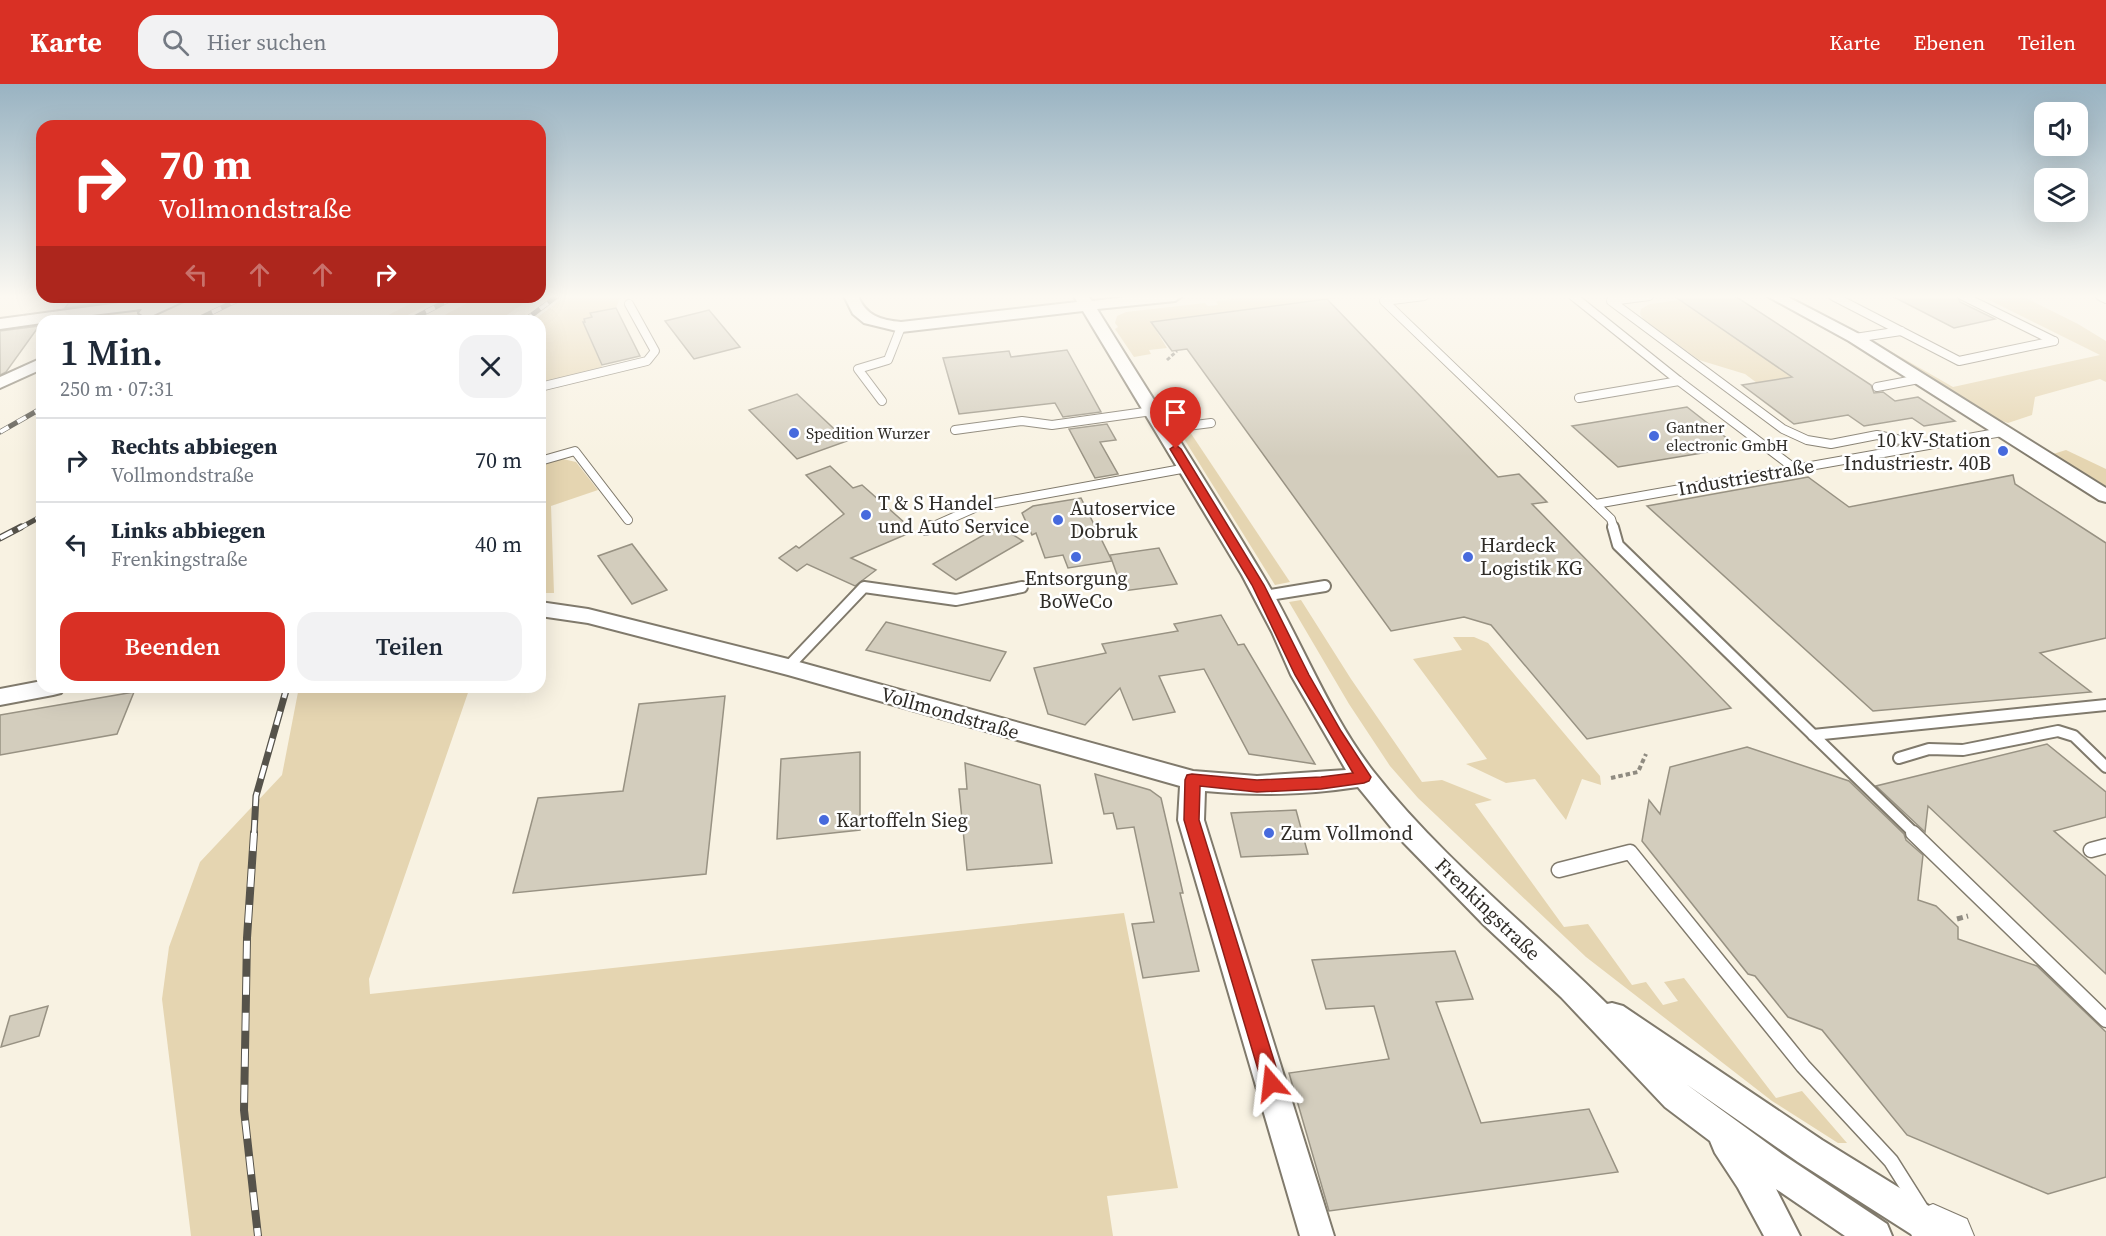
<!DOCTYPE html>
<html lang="de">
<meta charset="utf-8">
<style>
body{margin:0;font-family:"Source Serif 4",serif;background:#f2f2f3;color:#1f2937;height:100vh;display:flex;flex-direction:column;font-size:22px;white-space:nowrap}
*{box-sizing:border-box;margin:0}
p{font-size:20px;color:#747a83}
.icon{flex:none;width:33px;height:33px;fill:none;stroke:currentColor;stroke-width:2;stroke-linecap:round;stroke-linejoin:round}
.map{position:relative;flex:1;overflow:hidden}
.drawer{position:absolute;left:36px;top:231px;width:510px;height:378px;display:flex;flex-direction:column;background:#fff;border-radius:18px;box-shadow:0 6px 24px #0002}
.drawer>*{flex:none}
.banner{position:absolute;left:36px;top:36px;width:510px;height:183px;border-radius:18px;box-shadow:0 6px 24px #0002;background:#d93025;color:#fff;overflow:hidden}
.controls{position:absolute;left:2034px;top:18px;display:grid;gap:12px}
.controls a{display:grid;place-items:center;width:54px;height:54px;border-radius:12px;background:#fff;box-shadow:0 6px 24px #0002;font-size:30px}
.pin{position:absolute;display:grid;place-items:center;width:51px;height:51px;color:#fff;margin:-62px -26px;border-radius:50% 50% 50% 0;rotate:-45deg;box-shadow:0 0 6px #0007}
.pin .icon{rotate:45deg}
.me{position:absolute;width:66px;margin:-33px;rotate:343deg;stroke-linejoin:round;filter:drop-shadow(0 0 4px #0008)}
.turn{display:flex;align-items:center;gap:21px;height:126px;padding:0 24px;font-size:27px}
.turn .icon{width:78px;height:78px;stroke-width:2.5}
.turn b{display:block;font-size:42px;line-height:51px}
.lanes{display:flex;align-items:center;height:57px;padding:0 24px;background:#0003;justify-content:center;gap:30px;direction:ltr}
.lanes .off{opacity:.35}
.round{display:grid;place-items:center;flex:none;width:63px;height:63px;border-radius:18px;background:#f2f2f3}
.overview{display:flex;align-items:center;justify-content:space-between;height:102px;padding:0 24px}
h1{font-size:36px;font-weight:600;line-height:45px}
.action{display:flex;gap:12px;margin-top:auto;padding:12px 24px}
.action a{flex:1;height:69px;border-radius:18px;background:#d93025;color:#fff;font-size:24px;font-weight:600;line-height:69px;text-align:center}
.action a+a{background:#f2f2f3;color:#1f2937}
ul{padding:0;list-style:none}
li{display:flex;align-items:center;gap:18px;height:84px;padding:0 24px;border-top:2px solid #e0e1e3}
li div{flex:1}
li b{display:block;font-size:22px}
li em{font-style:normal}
header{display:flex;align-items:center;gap:36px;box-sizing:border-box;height:84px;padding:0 30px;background:#d93025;color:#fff}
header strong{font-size:28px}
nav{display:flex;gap:33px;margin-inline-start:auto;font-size:21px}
.search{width:420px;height:54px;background:#f2f2f3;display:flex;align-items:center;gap:15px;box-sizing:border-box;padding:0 21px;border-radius:18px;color:#747a83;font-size:22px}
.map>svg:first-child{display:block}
</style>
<header>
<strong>Karte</strong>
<div class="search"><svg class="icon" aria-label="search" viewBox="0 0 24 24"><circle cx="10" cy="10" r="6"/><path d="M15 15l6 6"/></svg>Hier suchen</div>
<nav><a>Karte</a><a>Ebenen</a><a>Teilen</a></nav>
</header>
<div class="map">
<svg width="2106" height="1152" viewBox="0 0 2106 1152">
<rect width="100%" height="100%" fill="#f8f2e2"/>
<g fill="#e5d5b1">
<path d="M565 212H621L616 224 590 229 592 233 585 235 583 238 602 283 540 301V237H533Z"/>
<path d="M1260 212H1352L1151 238 1167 264 1149 266 1151 270 1134 273 1115 245 1118 243 1115 239 1117 232 1126 228 1205 219 1208 222 1218 221 1216 217Z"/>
<path d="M1981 212H2022L2078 240 2106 257V298L2100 295 2035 313 2032 331 2008 339 1996 335 1877 262 1887 265 1953 303 2100 271Z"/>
<path d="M423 213H443L396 237H377Z"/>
<path d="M479 213H533L498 237H433Z"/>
<path d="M1679 216 1792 293 1757 299 1745 290 1699 276 1644 236 1640 230 1641 225 1650 220Z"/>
<path d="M1190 348 1290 498 1275 501 1181 350Z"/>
<path d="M2066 366 2106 385V402L2053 370Z"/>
<path d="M563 375 576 378 598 406 551 422 554 509H540V381Z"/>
<path d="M1301 516 1351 595 1422 698 1442 696 1492 716 1475 720 1564 843 1588 840 1632 901 1646 898 1663 921 1678 917 1664 898 1684 894 1776 1014 1802 1007 1847 1059H1838L1772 1017 1586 873 1418 714 1390 682 1349 620 1289 518Z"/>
<path d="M1453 553H1474L1488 559 1600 692 1601 701 1582 695 1566 736 1535 695 1506 699 1466 680 1487 675 1413 575 1462 566Z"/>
<path d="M299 603H470L369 895 370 910 1124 829 1178 1104 1107 1112 1113 1152H191L162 915 169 863 200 778 282 691Z"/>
</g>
<g fill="#d3cdbd" stroke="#989283" stroke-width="1.5">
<path d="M1674 212H1735L1871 301 1874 309 1883 308 1895 317 1918 313 1955 337 1924 342 1912 334 1864 342 1848 331 1794 340 1742 301 1792 293Z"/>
<path d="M1892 212H1957L1960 218 1995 235 1954 244Z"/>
<path d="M105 213 102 219 65 224 70 217Z"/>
<path d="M1327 215 1498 393 1519 390 1547 418 1532 420 1731 624 1587 655 1491 541 1464 533 1391 547 1187 265 1172 267 1151 238Z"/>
<path d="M616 224 640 272 602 281 583 238H585L584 235 592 233 590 229Z"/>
<path d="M709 226 740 263 694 275 665 237Z"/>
<path d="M39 242 6 288 0 291V247Z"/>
<path d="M1067 266 1101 328 1063 333 1055 319 959 330 943 274 1009 267 1011 273Z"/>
<path d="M797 310 847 357 797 375 749 326Z"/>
<path d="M1687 323 1738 363 1618 383 1572 342Z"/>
<path d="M1107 340 1116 356 1100 358 1118 390 1095 394 1069 345Z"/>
<path d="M830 382 853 404 862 401 914 447 851 474 876 486 855 502 807 480 797 487 779 474 796 462 799 464 844 430 806 391Z"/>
<path d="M2013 391 2015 400 2106 459V554L2040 569 2091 608 1873 627 1647 422 1808 393 1849 423Z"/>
<path d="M1081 414 1112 477 1068 484 1063 471 1045 474 1036 449 1032 451 1022 429 1033 422Z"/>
<path d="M999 442 1023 457 956 496 933 480Z"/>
<path d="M632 460 667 506 632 520 598 472Z"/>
<path d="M1159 464 1177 500 1123 507 1110 471Z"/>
<path d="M1221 531 1238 561 1244 560 1315 680 1249 670 1204 585 1159 592 1175 628 1133 636 1120 604 1085 641 1048 630 1034 584 1106 569 1102 560 1178 547 1174 540Z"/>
<path d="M886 538 1006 568 990 597 866 566Z"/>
<path d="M134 608 117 650 0 671V631Z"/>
<path d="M725 612 706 790 513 809 538 714 623 707 639 620Z"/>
<path d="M2047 660 2106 708V733L2054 747 2106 792V890L1928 722 1925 748 1876 702Z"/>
<path d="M1747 663 1849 697 1904 750 1906 756 1923 771 1918 816 1936 822 1958 843V855L2037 882 2106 948V1093L2048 1110 1907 1051 1822 946 1788 933 1755 892 1748 890 1642 757 1649 716 1660 730 1670 683Z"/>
<path d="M860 668V746L777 755 781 675Z"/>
<path d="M965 679 1040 701 1052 779 967 786 959 705H967Z"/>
<path d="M1095 690 1150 706 1161 714 1183 809H1180L1199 887 1143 894 1132 840 1154 838 1134 743 1117 745 1113 729 1104 730Z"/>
<path d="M1296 726 1308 770 1241 773 1231 729Z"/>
<path d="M1455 867 1473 915 1436 918 1481 1039 1589 1025 1618 1088 1329 1127 1289 989 1389 975 1374 922 1326 925 1312 876Z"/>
<path d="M48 922 39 952 1 963 10 932Z"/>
</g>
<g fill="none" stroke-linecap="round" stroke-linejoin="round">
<defs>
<g id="lane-far2">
<path d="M1424 212 1384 217 1611 435 1614 445"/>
<path d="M1573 212 1679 297 1794 384"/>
<path d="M1649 212 1611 217 1783 345 1807 356 1831 360 1877 351 1920 360"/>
<path d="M1833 212 1959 277 2054 257"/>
<path d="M1963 212 2054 257"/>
<path d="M2100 212 2106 215"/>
<path d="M1855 254 1901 247"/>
<path d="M540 303 647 277 655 267 629 220"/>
<path d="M1877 303 1919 295"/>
<path d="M1579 314 1679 297"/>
<path d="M882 317 858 285 888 276 901 243"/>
<path d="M1164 345 1211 339"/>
<path d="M955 346 1022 337 1052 341 1152 327"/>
<path d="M540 377 575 367 628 436"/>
<path d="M1596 420 2002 348"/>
<path d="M927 445 979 422 1187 384"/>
</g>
<g id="lane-far1">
<path d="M1613 443 1618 461 1915 750"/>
<path d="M926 445 930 443"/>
<path d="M1264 512 1325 502"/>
<path d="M788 583 864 503 956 516 1022 503"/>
<path d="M1813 651 2106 621"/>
<path d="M1899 674 1929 665 1963 666 2058 647 2074 652 2106 683"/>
</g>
<g id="lane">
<path d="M1913 749 2106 936"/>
<path d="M2091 766 2106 762"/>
<path d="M1559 786 1630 768 1803 982 1891 1077 1920 1123"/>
</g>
<g id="street">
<path d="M844 212H858C866 232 881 236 901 238L1077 218 1074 212H1088L1092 217 1135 212H1182L1175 217 1097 225C1152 314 1209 401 1262 490 1301 555 1327 627 1373 687 1441 774 1529 842 1607 920L1612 919 1623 922 1822 1056 1945 1132 1950 1144 1947 1152H1914L1798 1078 1686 1000 1782 1070 1887 1140 1892 1152H1845L1776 1105 1800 1152H1764L1738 1104 1715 1069 1710 1057 1665 1023 1561 913 1484 841 1403 758 1358 703C1304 711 1259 712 1205 707L1204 736 1334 1152H1300L1178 736 1180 702 788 591 588 539 540 532V518L588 525 788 575 1193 687 1257 692 1346 686 1291 591 1272 548 1242 491 1083 227 901 248 864 239 853 230Z"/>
<path d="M1767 212H1786L1861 251 2106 404V418L2099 416 1849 257Z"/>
<path d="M169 213H189L186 216 147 234 139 229 142 225 42 237V239L0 245V235L149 215 158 218Z"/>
<path d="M42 274V285L0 304V293Z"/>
<path d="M42 597V603H65L61 609 53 611 0 621V605Z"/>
</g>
<path id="secondary" d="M1933 1120 1967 1135 1974 1152H1912L1909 1144 1916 1127Z"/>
</defs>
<use href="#lane-far2" stroke="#807a6c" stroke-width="10"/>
<use href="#lane-far1" stroke="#807a6c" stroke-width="14"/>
<use href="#lane" stroke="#807a6c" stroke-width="17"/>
<use href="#street" stroke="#807a6c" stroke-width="4"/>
<use href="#secondary" stroke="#807a6c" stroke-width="2"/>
<path stroke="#8f8b81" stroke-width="3" stroke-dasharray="4 2" stroke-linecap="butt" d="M1167 276 1177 267"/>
<path stroke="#8f8b81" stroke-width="4" stroke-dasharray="4.5 3" stroke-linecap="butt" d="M1611 694 1638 688 1646 670"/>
<path stroke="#8f8b81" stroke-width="5" stroke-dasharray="6 4" stroke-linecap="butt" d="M1957 835 1968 832"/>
<use href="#lane-far2" stroke="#fff" stroke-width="8"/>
<use href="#lane-far1" stroke="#fff" stroke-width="10"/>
<use href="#lane" stroke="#fff" stroke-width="14"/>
<use href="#street" fill="#fff" fill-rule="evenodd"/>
<use href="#secondary" fill="#fff" fill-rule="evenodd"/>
<defs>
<g id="rail-far2">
<path d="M194 237 244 213"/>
<path d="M408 237 455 213"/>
<path d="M524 237 557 212"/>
<path d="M0 348 42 324"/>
<path d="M18 445 42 432"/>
</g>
<g id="rail-far1">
<path d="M0 454 21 443"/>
<path d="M254 750 256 712 287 603"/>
</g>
<path id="rail" d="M254 749 247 854 244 1026 258 1152"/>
</defs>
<use href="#rail-far2" stroke="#56534b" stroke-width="5"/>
<use href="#rail-far1" stroke="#56534b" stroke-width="7"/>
<use href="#rail" stroke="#56534b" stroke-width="8"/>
<use href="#rail-far2" stroke="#fff" stroke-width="4" stroke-dasharray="10" stroke-linecap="butt"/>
<use href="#rail-far1" stroke="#fff" stroke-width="4.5" stroke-dasharray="14" stroke-linecap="butt"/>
<use href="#rail" stroke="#fff" stroke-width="6" stroke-dasharray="18" stroke-linecap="butt"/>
</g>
<linearGradient id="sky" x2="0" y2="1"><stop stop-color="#99b3c2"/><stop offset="0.57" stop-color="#fcf9f2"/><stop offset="1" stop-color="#fcf9f2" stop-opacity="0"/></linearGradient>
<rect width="2106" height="373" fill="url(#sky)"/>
<path fill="#d93025" stroke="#8d1f18" stroke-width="1.5" d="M1176 361 1181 365 1264 501 1309 591 1341 647 1371 693 1369 697 1364 699 1321 705 1257 708 1200 702 1199 736 1281 999 1278 1005 1271 1008 1265 1005 1262 999 1184 736 1185 696 1187 691 1192 690 1257 696 1321 693 1353 689 1295 591 1252 501 1170 365Z"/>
<g fill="#476add" stroke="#fff" stroke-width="2">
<circle cx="794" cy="349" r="6"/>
<circle cx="1654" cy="352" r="6"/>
<circle cx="2003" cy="367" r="6"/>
<circle cx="866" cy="431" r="6"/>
<circle cx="1058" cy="436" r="6"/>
<circle cx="1076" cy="473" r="6"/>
<circle cx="1468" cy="473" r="6"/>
<circle cx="824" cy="736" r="6"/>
<circle cx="1269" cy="749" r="6"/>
</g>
<g text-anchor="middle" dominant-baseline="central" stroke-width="5" stroke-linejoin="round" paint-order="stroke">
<g font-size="16" fill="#2f2c27" stroke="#fff" text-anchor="start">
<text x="1666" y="343">Gantner<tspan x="1666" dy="18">electronic GmbH</tspan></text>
<text x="806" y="349">Spedition Wurzer</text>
</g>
<g font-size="20" fill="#2f2c27" stroke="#fff" text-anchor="start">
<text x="1991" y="356" text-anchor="end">10 kV-Station<tspan x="1991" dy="23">Industriestr. 40B</tspan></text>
<text x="878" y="419">T &amp; S Handel<tspan x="878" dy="23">und Auto Service</tspan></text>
<text x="1070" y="424">Autoservice<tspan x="1070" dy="23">Dobruk</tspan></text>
<text x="1480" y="461">Hardeck<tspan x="1480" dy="23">Logistik KG</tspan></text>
<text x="1076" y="494" text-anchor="middle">Entsorgung<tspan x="1076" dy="23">BoWeCo</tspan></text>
<text x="836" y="736">Kartoffeln Sieg</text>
<text x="1281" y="749">Zum Vollmond</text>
</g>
<g font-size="20" fill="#2f2c27" stroke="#fff">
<text transform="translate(1746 393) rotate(-10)">Industriestraße</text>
<text transform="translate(950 629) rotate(16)">Vollmondstraße</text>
<text transform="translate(1488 825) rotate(44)">Frenkingstraße</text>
</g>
</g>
</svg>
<div class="controls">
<a><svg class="icon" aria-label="sound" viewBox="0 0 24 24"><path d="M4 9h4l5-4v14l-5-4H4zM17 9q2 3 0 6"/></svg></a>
<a><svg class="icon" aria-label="layers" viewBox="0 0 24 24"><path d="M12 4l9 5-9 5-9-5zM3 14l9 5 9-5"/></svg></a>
</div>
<div class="pin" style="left:1176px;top:365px;background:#d93025"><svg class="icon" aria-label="arrive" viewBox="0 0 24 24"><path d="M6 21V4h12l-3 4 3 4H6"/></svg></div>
<svg class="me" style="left:1271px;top:999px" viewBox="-20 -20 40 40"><path d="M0-17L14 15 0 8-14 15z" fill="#d93025" stroke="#fff" stroke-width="4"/></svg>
<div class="banner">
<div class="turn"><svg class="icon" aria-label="right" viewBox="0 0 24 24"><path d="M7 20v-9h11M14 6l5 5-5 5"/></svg><div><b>70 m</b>Vollmondstraße</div></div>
<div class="lanes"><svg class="icon off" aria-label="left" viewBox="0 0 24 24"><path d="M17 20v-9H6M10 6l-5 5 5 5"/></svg><svg class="icon off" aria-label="ahead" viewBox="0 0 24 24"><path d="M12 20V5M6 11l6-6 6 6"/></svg><svg class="icon off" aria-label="ahead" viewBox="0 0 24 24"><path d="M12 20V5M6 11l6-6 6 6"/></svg><svg class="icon" aria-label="right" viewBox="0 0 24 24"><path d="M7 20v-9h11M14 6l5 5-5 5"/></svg></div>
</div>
<section class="drawer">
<div class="overview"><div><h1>1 Min.</h1><p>250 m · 07:31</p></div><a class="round"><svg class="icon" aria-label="close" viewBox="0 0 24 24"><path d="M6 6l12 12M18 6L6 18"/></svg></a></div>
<ul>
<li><svg class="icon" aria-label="right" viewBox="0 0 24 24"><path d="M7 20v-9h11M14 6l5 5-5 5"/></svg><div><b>Rechts abbiegen</b><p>Vollmondstraße</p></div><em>70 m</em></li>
<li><svg class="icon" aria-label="left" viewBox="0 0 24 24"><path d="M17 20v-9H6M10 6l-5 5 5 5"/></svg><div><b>Links abbiegen</b><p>Frenkingstraße</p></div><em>40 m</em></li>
</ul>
<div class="action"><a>Beenden</a><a>Teilen</a></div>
</section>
</div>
